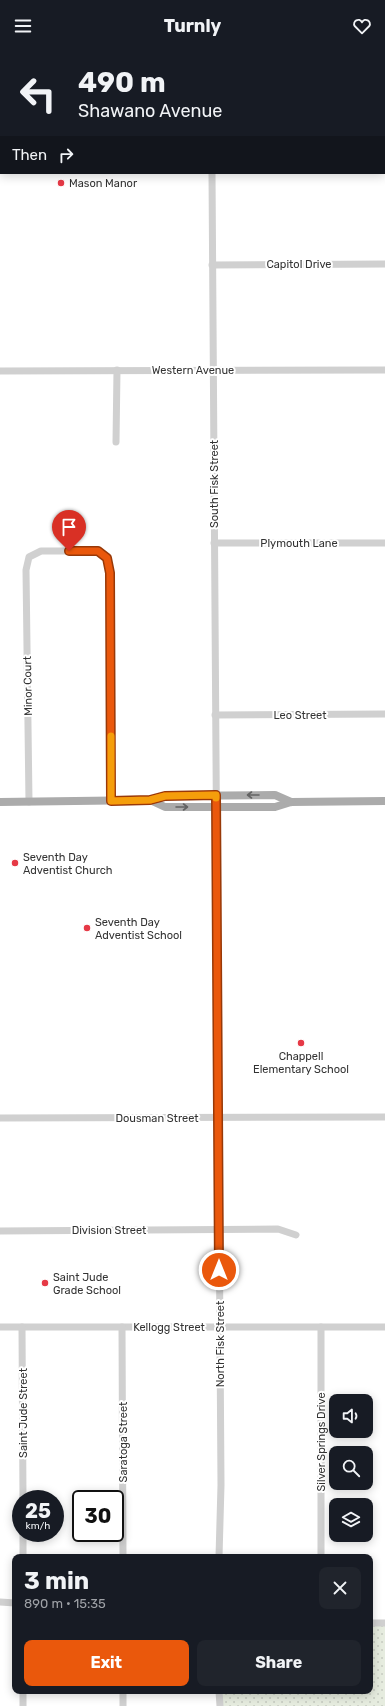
<!DOCTYPE html>
<meta charset="utf-8">
<style>
body{margin:0;font-family:Rubik,sans-serif;background:#20242c;color:#f1f3f6;height:100vh;display:flex;flex-direction:column;font-size:15px;white-space:nowrap}
*{box-sizing:border-box;margin:0}
p{font-size:13px;color:#9ea1a6}
.icon{flex:none;width:22px;height:22px;fill:none;stroke:currentColor;stroke-width:2;stroke-linecap:round;stroke-linejoin:round}
.map{position:relative;flex:1;overflow:hidden}
.sheet{position:absolute;left:12px;top:1502px;width:361px;height:140px;display:flex;flex-direction:column;background:#171b24;border-radius:8px;box-shadow:0 2px 10px #0003}
.sheet>*{flex:none}
.hud{position:absolute;left:0px;top:0px;width:385px;height:122px;box-shadow:0 2px 10px #0003;background:#171b24;color:#f1f3f6;overflow:hidden}
.controls{position:absolute;left:329px;top:1342px;display:grid;gap:8px}
.controls a{display:grid;place-items:center;width:44px;height:44px;border-radius:8px;background:#171b24;box-shadow:0 2px 10px #0003;font-size:20px}
.speed{position:absolute;left:12px;top:1438px;display:flex;gap:8px;font-size:20px;font-weight:700;text-align:center}
.speed>*{display:grid;place-content:center;width:52px;height:52px;border-radius:50%;background:#171b24;box-shadow:0 2px 10px #0003;line-height:1}
.speed small{font-size:10px;font-weight:400}
.speed .limit{border:2px solid #111;border-radius:6px;background:#fff;color:#111}
.pin{position:absolute;display:grid;place-items:center;width:34px;height:34px;color:#fff;margin:-41px -17px;border-radius:50% 50% 50% 0;rotate:-45deg;box-shadow:0 0 4px #0007}
.pin .icon{rotate:45deg}
.me{position:absolute;width:44px;margin:-22px;rotate:0deg;stroke-linejoin:round;filter:drop-shadow(0 0 3px #0008)}
.turn{display:flex;align-items:center;gap:14px;height:84px;padding:0 12px;font-size:18px}
.turn .icon{width:52px;height:52px;stroke-width:2.5}
.turn b{display:block;font-size:28px;line-height:34px}
.then{display:flex;align-items:center;height:38px;padding:0 12px;background:#0003;gap:8px;font-size:15px}
.round{display:grid;place-items:center;flex:none;width:42px;height:42px;border-radius:8px;background:#20242c}
.head{display:flex;align-items:center;justify-content:space-between;height:68px;padding:0 12px}
h1{font-size:24px;font-weight:700;line-height:30px}
.action{display:flex;gap:8px;margin-top:auto;padding:8px 12px}
.action a{flex:1;height:46px;border-radius:8px;background:#ea580c;color:#fff;font-size:16px;font-weight:700;line-height:46px;text-align:center}
.action a+a{background:#20242c;color:#f1f3f6}
header{display:flex;justify-content:space-between;align-items:center;height:52px;padding:0 12px;background:#171b24;font-size:18px;font-weight:700}
.map>svg:first-child{display:block}
</style>
<header><svg class="icon" aria-label="menu" viewBox="0 0 24 24"><path d="M4 6h16M4 12h16M4 18h16"/></svg>Turnly<svg class="icon" aria-label="heart" viewBox="0 0 24 24"><path d="M12 20l-8-8c-3-5 5-10 8-4 3-6 11-1 8 4z"/></svg></header>
<div class="map">
<svg width="385" height="1654" viewBox="0 0 385 1654">
<defs>
<pattern id="park-dots" width="8" height="8" patternUnits="userSpaceOnUse"><rect width="8" height="8" fill="#e6ecdf"/><path d="M2 2h.1M6 6h.1" fill="none" stroke="#c6cbc0" stroke-width="1.8" stroke-linecap="round"/></pattern>
</defs>
<rect width="100%" height="100%" fill="#fff"/>
<path fill="url(#park-dots)" d="M370 1571H385V1654H219V1639H370Z"/>
<g fill="none" stroke-linecap="round" stroke-linejoin="round">
<g stroke="#d0d0d0" stroke-width="7">
<path d="M235 1V0"/>
<path d="M212 121 221 1433 219 1505"/>
<path d="M212 213 385 212"/>
<path d="M0 319 385 318"/>
<path d="M116 390 117 318"/>
<path d="M214 491H385"/>
<path d="M215 663 385 662"/>
<path d="M29 750 26 518 29 505 41 499H98L107 507 110 521 111 749"/>
<path d="M0 1066 385 1065"/>
<path d="M0 1179 278 1177 296 1183"/>
<path d="M0 1275H385"/>
<path d="M22 1275 23 1447"/>
<path d="M122 1275 123 1505"/>
<path d="M321 1275V1505"/>
<path d="M23 1481V1505"/>
<path d="M0 1550 15 1551"/>
<path d="M370 1571H385"/>
<path d="M219 1639 220 1654"/>
<path d="M23 1654V1639"/>
<path d="M123 1654V1639"/>
</g>
<g stroke="#ababab" stroke-width="8">
<path d="M0 0H49"/>
<path d="M189 0 191 1"/>
<path d="M370 0H376"/>
<path d="M283 1 359 0"/>
<path d="M150 748 165 755H275L291 750 385 749"/>
<path d="M0 750 150 748 165 744 275 743 291 750"/>
</g>
</g>
<defs><path id="oneway-shaft" d="M-6 0H5M1.5-3L5.5 0L1.5 3" fill="none" stroke-width="1.6" stroke-linecap="round" stroke-linejoin="round"/></defs>
<g stroke="#636363">
<use href="#oneway-shaft" transform="translate(253 743) rotate(-180)"/>
<use href="#oneway-shaft" transform="translate(182 755)"/>
</g>
<g fill="none" stroke-linecap="round" stroke-linejoin="round">
<defs>
<path id="route" d="M69 499H98L107 506 110 521 111 749 150 748 165 744 216 743 219 1218"/>
</defs>
<use href="#route" stroke="#983908" stroke-width="10"/>
<use href="#route" stroke="#ea580c" stroke-width="7"/>
<path stroke="#f59e0b" stroke-width="7" d="M111 684V749L150 748 165 744 216 743V746"/>
</g>
<g fill="#e63946" stroke="#fff" stroke-width="1.5">
<circle cx="61" cy="131" r="4"/>
<circle cx="15" cy="811" r="4"/>
<circle cx="87" cy="876" r="4"/>
<circle cx="301" cy="991" r="4"/>
<circle cx="45" cy="1231" r="4"/>
</g>
<g text-anchor="middle" dominant-baseline="central" stroke-width="4" stroke-linejoin="round" paint-order="stroke">
<g font-size="11" fill="#333" stroke="#fff" text-anchor="start">
<text x="69" y="131">Mason Manor</text>
<text x="23" y="805">Seventh Day<tspan x="23" dy="13">Adventist Church</tspan></text>
<text x="95" y="870">Seventh Day<tspan x="95" dy="13">Adventist School</tspan></text>
<text x="301" y="1004" text-anchor="middle">Chappell<tspan x="301" dy="13">Elementary School</tspan></text>
<text x="53" y="1225">Saint Jude<tspan x="53" dy="13">Grade School</tspan></text>
</g>
<g font-size="11" fill="#333" stroke="#fff">
<text x="299" y="212">Capitol Drive</text>
<text x="193" y="318">Western Avenue</text>
<text transform="translate(214 432) rotate(-90)">South Fisk Street</text>
<text x="299" y="491">Plymouth Lane</text>
<text transform="translate(28 634) rotate(-91)">Minor Court</text>
<text x="300" y="663">Leo Street</text>
<text x="157" y="1066">Dousman Street</text>
<text x="109" y="1178">Division Street</text>
<text x="169" y="1275">Kellogg Street</text>
<text transform="translate(220 1292) rotate(-90)">North Fisk Street</text>
<text transform="translate(23 1361) rotate(-90)">Saint Jude Street</text>
<text transform="translate(123 1390) rotate(-90)">Saratoga Street</text>
<text transform="translate(321 1390) rotate(-90)">Silver Springs Drive</text>
</g>
</g>
</svg>
<div class="controls">
<a><svg class="icon" aria-label="sound" viewBox="0 0 24 24"><path d="M4 9h4l5-4v14l-5-4H4zM17 9q2 3 0 6"/></svg></a>
<a><svg class="icon" aria-label="search" viewBox="0 0 24 24"><circle cx="10" cy="10" r="6"/><path d="M15 15l6 6"/></svg></a>
<a><svg class="icon" aria-label="layers" viewBox="0 0 24 24"><path d="M12 4l9 5-9 5-9-5zM3 14l9 5 9-5"/></svg></a>
</div>
<div class="speed"><div>25<small>km/h</small></div><div class="limit">30</div></div>
<div class="pin" style="left:69px;top:499px;background:#d93025"><svg class="icon" aria-label="arrive" viewBox="0 0 24 24"><path d="M6 21V4h12l-3 4 3 4H6"/></svg></div>
<svg class="me" style="left:219px;top:1218px" viewBox="-20 -20 40 40"><circle r="17" fill="#ea580c" stroke="#fff" stroke-width="3"/><path d="M0-11L8 9 0 5-8 9z" fill="#fff"/></svg>
<div class="hud">
<div class="turn"><svg class="icon" aria-label="left" viewBox="0 0 24 24"><path d="M17 20v-9H6M10 6l-5 5 5 5"/></svg><div><b>490 m</b>Shawano Avenue</div></div>
<div class="then">Then<svg class="icon" aria-label="right" viewBox="0 0 24 24"><path d="M7 20v-9h11M14 6l5 5-5 5"/></svg></div>
</div>
<section class="sheet">
<div class="head"><div><h1>3 min</h1><p>890 m · 15:35</p></div><a class="round"><svg class="icon" aria-label="close" viewBox="0 0 24 24"><path d="M6 6l12 12M18 6L6 18"/></svg></a></div>
<div class="action"><a>Exit</a><a>Share</a></div>
</section>
</div>
